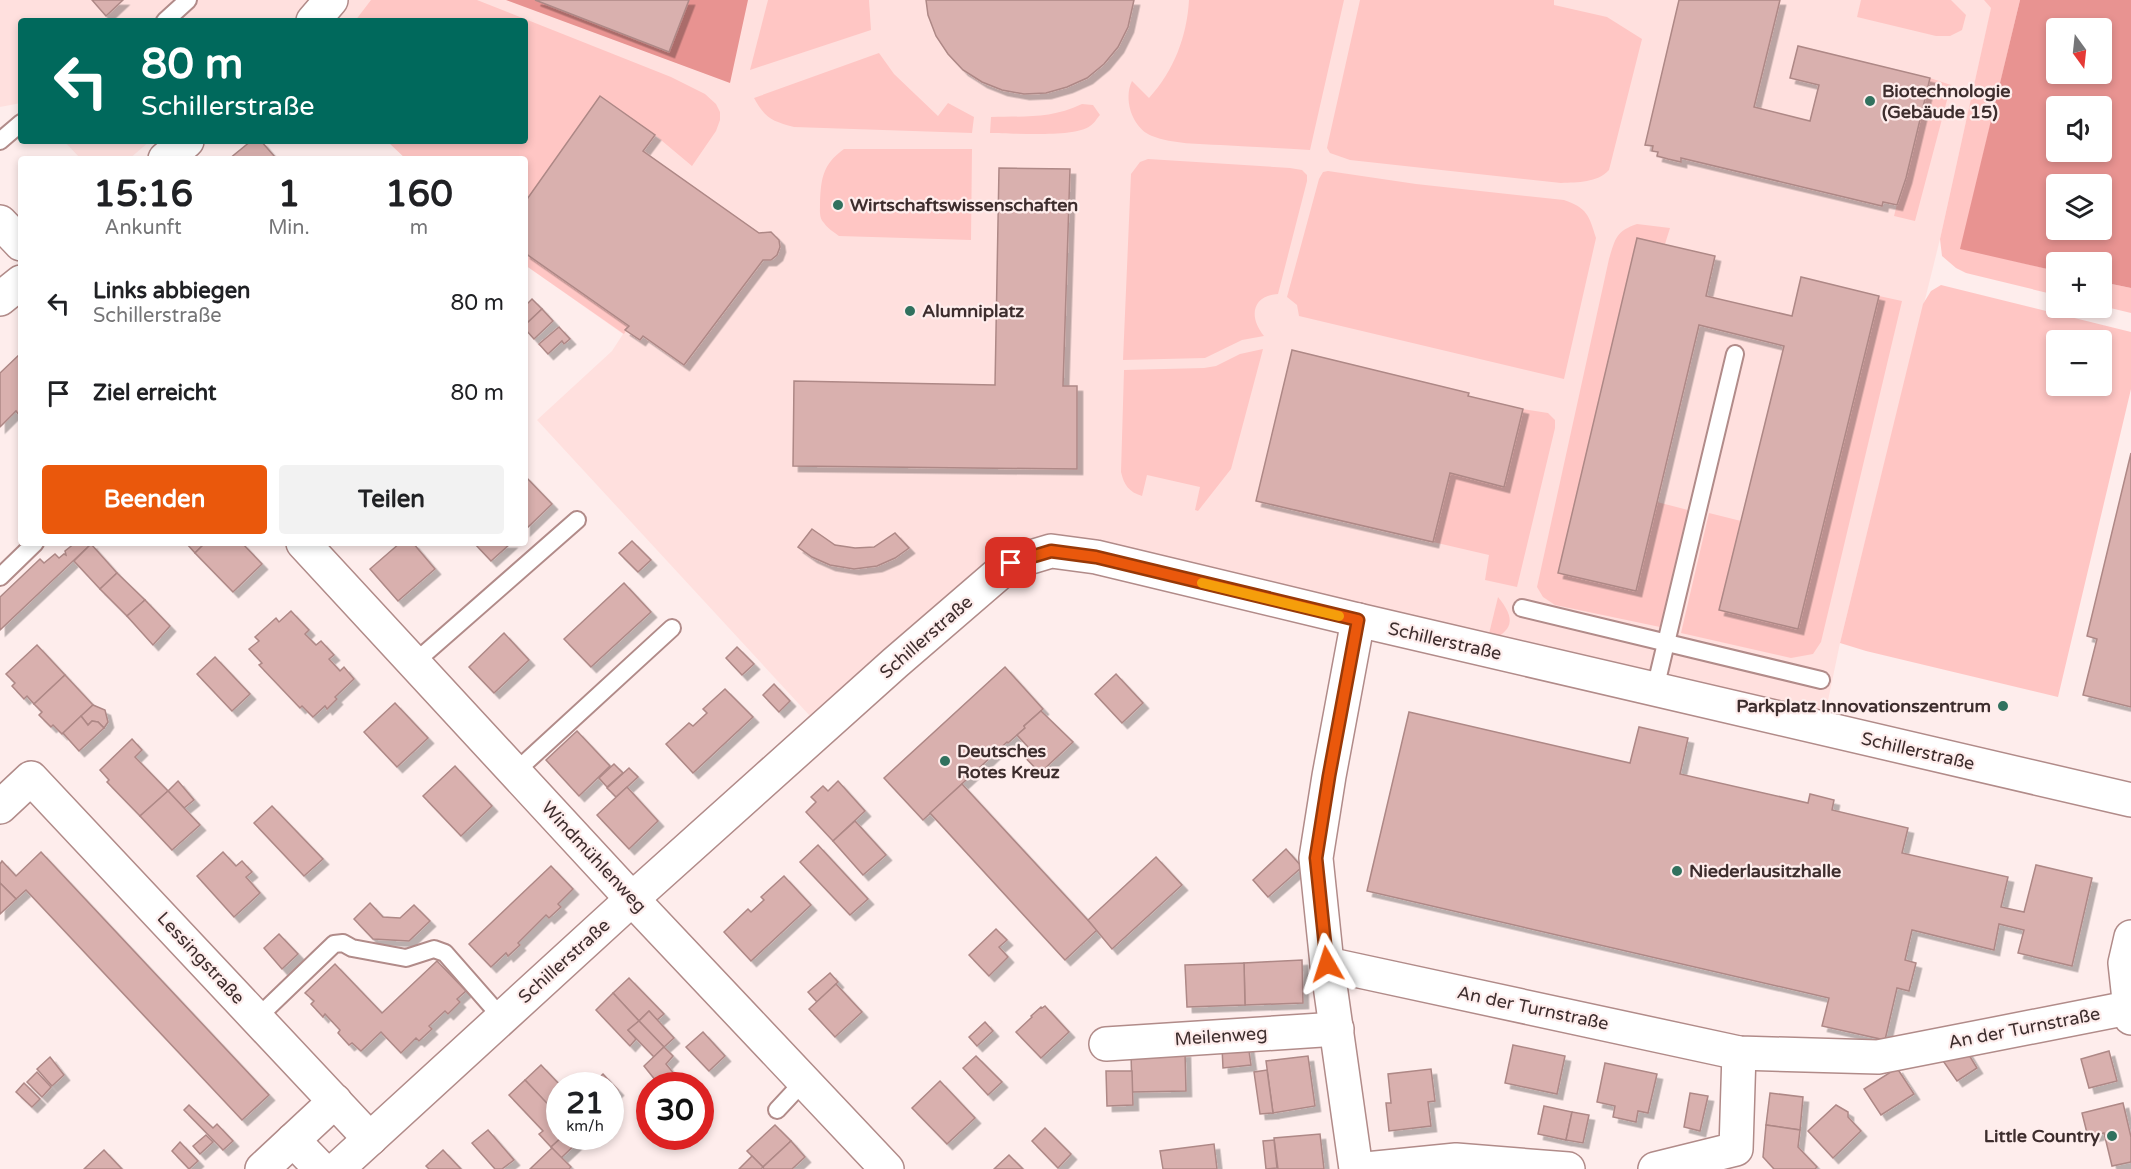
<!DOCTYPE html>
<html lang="de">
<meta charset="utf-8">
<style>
body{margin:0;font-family:"Varela Round",sans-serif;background:#f2f2f2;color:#202124;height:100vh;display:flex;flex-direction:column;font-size:22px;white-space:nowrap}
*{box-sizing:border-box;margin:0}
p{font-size:20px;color:#757577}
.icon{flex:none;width:33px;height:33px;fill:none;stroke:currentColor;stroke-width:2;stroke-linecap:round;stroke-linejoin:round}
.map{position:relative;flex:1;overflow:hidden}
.sheet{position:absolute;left:18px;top:156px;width:510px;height:390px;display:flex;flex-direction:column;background:#fff;border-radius:6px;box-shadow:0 3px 9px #0003}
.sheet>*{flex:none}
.guide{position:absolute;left:18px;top:18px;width:510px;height:126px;border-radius:6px;box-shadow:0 3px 9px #0003;background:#00695c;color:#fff;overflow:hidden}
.needle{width:39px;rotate:165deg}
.buttons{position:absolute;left:2046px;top:18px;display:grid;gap:12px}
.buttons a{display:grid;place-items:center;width:66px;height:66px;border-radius:6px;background:#fff;box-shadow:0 3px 9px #0003;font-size:30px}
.speed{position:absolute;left:546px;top:1072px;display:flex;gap:12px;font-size:30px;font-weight:700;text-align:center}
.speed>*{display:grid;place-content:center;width:78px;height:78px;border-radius:50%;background:#fff;box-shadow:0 3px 9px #0003;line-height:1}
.speed small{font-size:15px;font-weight:400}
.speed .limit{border:9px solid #d22;background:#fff;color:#111}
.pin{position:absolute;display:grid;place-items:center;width:51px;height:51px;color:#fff;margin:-26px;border-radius:12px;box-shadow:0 3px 9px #0006}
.me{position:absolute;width:66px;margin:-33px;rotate:354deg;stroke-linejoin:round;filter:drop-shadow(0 0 4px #0008)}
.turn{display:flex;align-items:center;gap:21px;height:126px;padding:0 24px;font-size:27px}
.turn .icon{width:78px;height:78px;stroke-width:2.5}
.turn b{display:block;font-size:42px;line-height:51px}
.eta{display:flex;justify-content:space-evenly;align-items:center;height:102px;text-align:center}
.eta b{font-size:36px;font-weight:800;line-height:42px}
.button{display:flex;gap:12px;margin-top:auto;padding:12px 24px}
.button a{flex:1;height:69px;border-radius:6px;background:#ea580c;color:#fff;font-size:24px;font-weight:800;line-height:69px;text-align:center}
.button a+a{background:#f2f2f2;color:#202124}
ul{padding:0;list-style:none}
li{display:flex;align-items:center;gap:18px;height:90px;padding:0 24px}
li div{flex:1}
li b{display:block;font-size:22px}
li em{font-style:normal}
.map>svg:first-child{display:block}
</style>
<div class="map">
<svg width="2131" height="1169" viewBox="0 0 2131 1169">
<defs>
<filter id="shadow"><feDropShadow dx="5.5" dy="5.5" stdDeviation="0" flood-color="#0004"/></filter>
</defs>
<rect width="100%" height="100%" fill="#feedec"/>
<g fill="#ffe0de">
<path d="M0 0H1993L1940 239 1840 643 1825 715 1103 551 980 571 810 716 537 420 612 351 623 334 525 265V159H406L387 141H525V21H21V103L0 107Z"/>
<path d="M64 141H150L129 159H81Z"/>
</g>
<g fill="#ffc6c4" fill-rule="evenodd">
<path d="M371 0H477L671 77 705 94 716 104 720 112V120L716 131 692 166 655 135 600 96 525 202V159H406L387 141H525V21H355Z"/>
<path d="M768 0H869L871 30 750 70Z"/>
<path d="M1189 0H1344L1310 150C1281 148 1251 147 1221 145 1199 144 1173 144 1152 136 1132 128 1123 99 1132 81L1149 98C1174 71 1187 36 1189 0Z"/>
<path d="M1360 0H1554V5L1607 17 1642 39 1609 170C1597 183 1578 182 1561 183L1350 160 1330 153 1327 148 1328 143Z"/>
<path d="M1861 0H1951L1966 15 1962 30 1950 36H1936L1857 17Z"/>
<path d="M1984 0H2020L1961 248 2056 271V295L1966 273 1956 268 1942 256 1940 239 1991 8Z"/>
<path d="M879 53 894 74 938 116 948 103 974 117 972 133 794 127C772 121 765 118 754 98Z"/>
<path d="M1930 78 1951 85 1915 221 1894 216 1902 184H1904L1906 178Z"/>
<path d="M1082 104 1093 105 1100 115C1097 118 1094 124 1090 126 1074 138 1012 133 990 133L991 117C1026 116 1050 119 1082 104Z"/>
<path d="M844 149H972L971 240 839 236C834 232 827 228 824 223 819 218 820 211 820 204 821 179 822 165 844 149Z"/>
<path d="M1148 159 1290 168 1302 170 1307 175V181L1278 294C1251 296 1249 318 1264 336L1242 340 1205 358 1123 360 1131 174 1140 162Z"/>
<path d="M1328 171 1416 184 1564 200C1587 208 1589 215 1596 238L1564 379 1299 316 1297 305 1287 297 1319 179 1323 172Z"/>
<path d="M1637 224 1670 228 1665 244 1637 238 1636 591 1657 502 1688 510 1660 627 1555 605 1543 597 1537 587 1609 259C1615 239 1616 231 1637 224Z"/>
<path d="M525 253 629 326 624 334 525 265Z"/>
<path d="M2102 282 2131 288V313L2102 306Z"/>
<path d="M1941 285 2131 332V389L2058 697 1866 651 1840 643 1923 304 1931 291ZM2056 340H2102V386H2056Z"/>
<path d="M1879 296 1902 301 1821 642 1813 654 1791 658 1681 633 1709 513 1741 521 1719 610 1798 629Z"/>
<path d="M1263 349 1231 469 1198 511 1195 510 1200 487 1147 475 1142 496C1129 492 1124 485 1121 472L1124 370 1204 368 1216 366 1240 354Z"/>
<path d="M1523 409 1548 413 1555 420V428L1517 587 1485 580 1489 555 1433 542 1450 473 1504 487Z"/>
<path d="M1498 597C1516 619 1514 631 1487 642Z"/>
</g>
<g fill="#e89391" fill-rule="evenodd">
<path d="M506 0H535L668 52 689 0H748L730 83Z"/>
<path d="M2020 0H2131V288L2102 282V262H2056V271L1960 249ZM2056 28H2102V74H2056ZM2056 106H2102V152H2056ZM2056 184H2102V230H2056Z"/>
</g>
<g fill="#d9b0ae" stroke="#ae8886" stroke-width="1.5" filter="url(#shadow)">
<path d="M92 0H123L106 16Z"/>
<path d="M535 0H689L669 52Z"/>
<path d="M926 0H1134L1128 27 1118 47 1104 64 1087 78 1067 87 1046 93 1024 94 1002 90 982 82 963 70 948 54 936 36 928 15Z"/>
<path d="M1679 0H1780L1754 107 1810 121 1819 85 1790 78 1798 46 1930 78 1906 178 1897 205 1883 202 1882 206 1681 158V162L1668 159 1657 156 1658 152 1652 151 1653 146 1645 145Z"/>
<path d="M600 96 655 135 643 151 759 233 771 232 779 240 780 247 777 255 771 260H763L684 365 643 336 640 340 625 330 629 326 525 253V202Z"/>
<path d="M251 141H261L275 157 272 159H229Z"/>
<path d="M999 168 1070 169 1063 386H1077V469L793 466 794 381 995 385Z"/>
<path d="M1637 238 1715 256 1706 296 1792 316 1801 277 1879 296 1798 629 1719 610 1784 346 1699 325 1636 591 1558 573Z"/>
<path d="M532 299 542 309 525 325V306Z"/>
<path d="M542 309 553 321 534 339 525 329V325Z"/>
<path d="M559 327 570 339 564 344 562 341 548 354 539 344Z"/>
<path d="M1292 350 1469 393 1468 396 1523 409 1504 487 1450 473 1433 542 1256 501Z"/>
<path d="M21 353V413L19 415 16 411 0 427V373Z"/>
<path d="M2131 453V707L2083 695 2097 639 2087 636Z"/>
<path d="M525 476 552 504 525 530Z"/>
<path d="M812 529 835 545 855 548 874 547 895 533 909 548 895 558 877 566 854 569 830 565 812 557 798 547Z"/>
<path d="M632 541 651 560 638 572 619 553Z"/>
<path d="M75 543 91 544 0 630V597L40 559 44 563 55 554 59 558 64 554 66 555 65 551Z"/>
<path d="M186 543H205L195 553Z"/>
<path d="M205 543H242L262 564 233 592 195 553Z"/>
<path d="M400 543H413L435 569 398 601 370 569Z"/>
<path d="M474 543H511L491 561Z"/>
<path d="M91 544 117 573 100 589 74 561Z"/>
<path d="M117 573 145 600 127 616 100 589Z"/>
<path d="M624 583 651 612 591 667 564 639Z"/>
<path d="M145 600 170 626 153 645 127 616Z"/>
<path d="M291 611 309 630 305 634 316 645 321 641 334 655 329 659 340 671 344 667 354 679 335 697 337 699 327 709 325 706 313 717 302 706 300 708 259 665 262 663 249 649 259 641 255 637 276 618 279 622Z"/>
<path d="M504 633 529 660 494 693 469 667Z"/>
<path d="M37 645 65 675 34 704 27 696 24 699 12 686 15 683 6 674Z"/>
<path d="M737 647 754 664 742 675 726 658Z"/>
<path d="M215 657 250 694 232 711 197 674Z"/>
<path d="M1005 667 1043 709 1024 726 1025 728 1017 735 1008 743 1007 742 923 820 884 778Z"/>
<path d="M1116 674 1143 703 1122 723 1095 694Z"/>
<path d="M65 675 93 705 62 734 53 725 51 727 39 715 42 712 34 704Z"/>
<path d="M774 684 790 701 779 712 763 695Z"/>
<path d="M725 689 753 717 693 773 666 744 689 723 693 726 707 713 703 709Z"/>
<path d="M395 703 428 738 397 767 364 732Z"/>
<path d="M93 705 105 710 108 722 104 728 98 722 92 721 88 725 81 716Z"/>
<path d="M1041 711 1073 742 1040 773 1021 753 1028 747 1017 735 1025 728 1024 726Z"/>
<path d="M1409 712 1630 763 1639 727 1688 738 1680 774 1808 803 1810 794 1834 800 1832 810 1908 828 1902 853 2008 877 2001 907 2024 912 2036 865 2092 878 2072 966 2018 953 2024 930 1999 924 1994 950 1912 930 1905 960 1916 963 1909 991 1897 988 1885 1040 1822 1026 1829 998 1367 891Z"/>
<path d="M81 716 88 725 92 721 98 722 104 728 79 751 63 733Z"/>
<path d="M577 731 610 766 579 796 546 760Z"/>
<path d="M132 739 142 750 135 757 168 791 140 816 107 782 109 780 100 770Z"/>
<path d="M614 764 623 773 607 787 599 778Z"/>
<path d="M455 766 492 806 461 836 423 796Z"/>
<path d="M629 768 638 777 616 797 607 788Z"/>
<path d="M178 781 194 800 184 808 168 791Z"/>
<path d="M838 781 865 811 833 841 806 812 816 802 811 797 823 786 828 791Z"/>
<path d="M962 784 1097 930 1065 960 930 813Z"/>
<path d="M627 787 658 821 629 849 597 815Z"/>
<path d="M168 791 200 825 172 850 140 816Z"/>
<path d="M272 806 323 859 304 876 254 823Z"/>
<path d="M855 821 886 855 863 875 833 841Z"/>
<path d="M818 845 868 899 850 915 800 862Z"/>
<path d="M1286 849 1302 867 1268 897 1253 880Z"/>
<path d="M41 852 269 1095 242 1120 26 890 16 899 0 883V864L2 861 16 876Z"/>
<path d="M223 852 236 866 242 861 252 872 246 877 260 893 234 917 197 876Z"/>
<path d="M1156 857 1182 885 1112 949 1088 920Z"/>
<path d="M551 866 573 889 558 904 561 907 549 918 546 915 518 943 520 945 508 956 506 953 491 967 469 944Z"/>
<path d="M784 876 811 905 751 961 724 932 748 909 751 912 764 900 761 897Z"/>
<path d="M0 883 16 899 0 914Z"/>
<path d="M370 903 383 917 400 918 414 905 430 921 409 941 373 939 354 919Z"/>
<path d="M996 929 1007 940 999 947 1008 957 989 976 969 955Z"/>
<path d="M279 934 298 954 282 969 264 948Z"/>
<path d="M1302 960 1303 1003 1245 1005 1244 963Z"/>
<path d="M437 961 466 991 457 999 460 1002 448 1014 445 1011 429 1026 432 1029 419 1041 416 1038 401 1053 381 1032 361 1051 352 1043 349 1045 338 1033 340 1030 325 1014 323 1017 311 1004 314 1001 305 993 335 964 382 1013Z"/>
<path d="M1244 963 1245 1005 1187 1007 1185 965Z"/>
<path d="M830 973 838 982 817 1002 808 992Z"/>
<path d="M629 978 664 1014 657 1020 649 1011 639 1021 613 993Z"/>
<path d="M836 984 862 1012 835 1037 809 1009Z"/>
<path d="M613 993 639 1021 628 1030 636 1039 630 1046 596 1010Z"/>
<path d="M1045 1006 1069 1032 1041 1058 1016 1032 1032 1017 1031 1016 1041 1007 1042 1008Z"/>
<path d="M649 1011 674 1038 664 1047 639 1021Z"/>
<path d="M639 1021 664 1047 654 1057 628 1030Z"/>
<path d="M985 1022 993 1031 977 1046 969 1037Z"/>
<path d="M703 1032 725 1056 709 1071 686 1047Z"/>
<path d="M1248 1044 1251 1065 1223 1068 1222 1047Z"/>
<path d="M1513 1045 1565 1056 1557 1094 1505 1083Z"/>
<path d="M664 1047 673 1056 666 1064 675 1075 660 1086 644 1066Z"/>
<path d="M1966 1050 1977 1068 1957 1081 1939 1055Z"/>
<path d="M2109 1051 2117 1081 2089 1088 2081 1059Z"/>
<path d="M1185 1052 1186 1091 1132 1092 1131 1053Z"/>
<path d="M976 1056 1002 1082 988 1095 963 1068Z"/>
<path d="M1308 1056 1315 1106 1273 1113 1266 1061Z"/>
<path d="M50 1057 64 1075 52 1086 37 1069Z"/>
<path d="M1605 1063 1657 1074 1648 1113 1638 1111 1636 1122 1613 1117 1615 1106 1597 1102Z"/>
<path d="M541 1065 561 1086 560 1100 551 1108 525 1080Z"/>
<path d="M1897 1068 1914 1094 1881 1115 1864 1089Z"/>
<path d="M1431 1069 1435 1101 1428 1102 1431 1126 1389 1131 1386 1103H1391L1388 1074Z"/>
<path d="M1267 1070 1273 1113 1260 1114 1254 1072Z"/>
<path d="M1106 1071H1132L1133 1105 1107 1106Z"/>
<path d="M37 1072 51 1087 42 1097 27 1082Z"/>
<path d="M603 1074 618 1090 610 1098V1086H590Z"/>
<path d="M525 1080 560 1117V1137H562L551 1147 539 1134 543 1131 509 1095Z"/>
<path d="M940 1081 975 1118 947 1144 912 1108Z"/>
<path d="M24 1083 40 1099 32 1107 16 1092Z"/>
<path d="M1690 1093 1708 1096 1700 1131 1684 1127Z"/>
<path d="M1770 1093 1803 1097 1800 1130 1766 1125Z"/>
<path d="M2123 1103 2131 1137V1162L2112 1166 2104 1133 2088 1137 2082 1113Z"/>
<path d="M189 1105 213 1128 217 1124 233 1141 223 1150 184 1110Z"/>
<path d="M1836 1105 1848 1112V1117L1861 1131 1833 1158 1808 1131Z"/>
<path d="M1544 1106 1572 1112 1566 1140 1538 1134Z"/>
<path d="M1572 1112 1589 1115 1583 1143 1566 1140Z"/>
<path d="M775 1125 791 1141 763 1167 747 1151Z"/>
<path d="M1766 1125 1800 1130 1798 1147 1817 1167 1815 1169H1774L1763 1157Z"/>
<path d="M1045 1128 1071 1154 1058 1168 1032 1141Z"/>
<path d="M488 1130 514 1160 502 1169H495L472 1143Z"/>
<path d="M1320 1134 1324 1169H1278L1274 1138Z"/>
<path d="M206 1135 213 1142 200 1154 193 1146Z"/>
<path d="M562 1137H579L581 1139 561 1158 551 1147Z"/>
<path d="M1274 1140 1277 1168 1266 1169 1263 1141Z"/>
<path d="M791 1141 805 1157 792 1169H764L763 1167Z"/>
<path d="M180 1142 198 1161 189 1169 172 1151Z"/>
<path d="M1214 1144 1217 1169H1163L1160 1151Z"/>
<path d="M552 1148 571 1167 569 1169H530Z"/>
<path d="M104 1150 122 1169H84Z"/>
<path d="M443 1150 461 1169H429L426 1166Z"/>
<path d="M1009 1155 1023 1169H994Z"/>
<path d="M752 1156 763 1167 761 1169H739Z"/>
</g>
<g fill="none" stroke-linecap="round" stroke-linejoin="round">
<defs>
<g id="lane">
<path d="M165 21 188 0"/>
<path d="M0 141 21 123"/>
<path d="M0 577 35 543"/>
<path d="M1522 608 1821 680"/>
<path d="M414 663 577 520"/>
<path d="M1655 689 1735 354"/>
<path d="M515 772 672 628"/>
<path d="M257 1018 334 944 343 943 352 948 406 958 434 949 445 953 502 1018"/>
<path d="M777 1110 804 1081"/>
</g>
<g id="street">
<path d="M0 222 21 244"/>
<path d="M303 543 632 899 887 1169"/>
<path d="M0 807 31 778 370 1139"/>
<path d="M2131 937 2125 963 2131 1018"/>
<path d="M1327 964 1739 1053 1878 1057 2128 1008"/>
<path d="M1106 1044 1337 1029"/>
<path d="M293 1140 321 1169"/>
<path d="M262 1169 335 1101"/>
<path d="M337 1169 632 899 895 663 1011 563 1051 551 1096 557 1358 620 2131 800"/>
<path d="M1356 1169 1327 964 1316 858 1329 776 1358 620"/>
<path d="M1366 1169 1456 1160 1568 1169"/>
<path d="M1655 1169 1736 1149 1739 1053"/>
</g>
<g id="secondary">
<path d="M313 21 331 0"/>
<path d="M165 159 187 141"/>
<path d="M0 299 21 282"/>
</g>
</defs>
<use href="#lane" stroke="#b18b89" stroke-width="20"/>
<use href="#street" stroke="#b18b89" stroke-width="36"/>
<use href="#secondary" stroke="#b18b89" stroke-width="36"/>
<use href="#lane" stroke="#fff" stroke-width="16"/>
<use href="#street" stroke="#fff" stroke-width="33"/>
<use href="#secondary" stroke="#fff" stroke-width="33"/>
</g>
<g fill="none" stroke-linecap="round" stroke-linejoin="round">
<defs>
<path id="route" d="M1011 563 1051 551 1096 557 1358 620 1329 776 1316 858 1327 964"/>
</defs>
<use href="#route" stroke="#983908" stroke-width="15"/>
<use href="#route" stroke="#ea580c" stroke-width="10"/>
<path stroke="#f59e0b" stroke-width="10" d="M1202 583 1339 616"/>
</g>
<g fill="#31715e" stroke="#feedec" stroke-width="2">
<circle cx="1870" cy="101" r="6"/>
<circle cx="838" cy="205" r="6"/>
<circle cx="910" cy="311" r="6"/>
<circle cx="2003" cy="706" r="6"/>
<circle cx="945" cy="761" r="6"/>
<circle cx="1677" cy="871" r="6"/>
<circle cx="2112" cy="1136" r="6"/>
</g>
<g text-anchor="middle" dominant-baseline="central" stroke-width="4.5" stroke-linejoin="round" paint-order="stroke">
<g font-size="18" font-weight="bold" fill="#3d2d2d" stroke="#feedec" text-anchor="start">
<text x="1882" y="91">Biotechnologie<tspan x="1882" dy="21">(Gebäude 15)</tspan></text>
<text x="850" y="205">Wirtschaftswissenschaften</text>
<text x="922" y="311">Alumniplatz</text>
<text x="1991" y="706" text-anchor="end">Parkplatz Innovationszentrum</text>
<text x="957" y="751">Deutsches<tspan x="957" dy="21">Rotes Kreuz</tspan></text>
<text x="1689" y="871">Niederlausitzhalle</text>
<text x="2100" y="1136" text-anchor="end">Little Country</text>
</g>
<g font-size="18" fill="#3d2d2d" stroke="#feedec">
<text transform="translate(926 637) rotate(-41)">Schillerstraße</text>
<text transform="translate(1445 641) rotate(13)">Schillerstraße</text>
<text transform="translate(1918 751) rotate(13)">Schillerstraße</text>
<text transform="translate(594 857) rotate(47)">Windmühlenweg</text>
<text transform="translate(201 958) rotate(47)">Lessingstraße</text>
<text transform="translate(564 961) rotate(-42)">Schillerstraße</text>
<text transform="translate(1533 1008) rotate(12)">An der Turnstraße</text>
<text transform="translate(2024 1028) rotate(-11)">An der Turnstraße</text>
<text transform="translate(1221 1036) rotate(-4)">Meilenweg</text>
</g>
</g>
</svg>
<div class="buttons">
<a><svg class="needle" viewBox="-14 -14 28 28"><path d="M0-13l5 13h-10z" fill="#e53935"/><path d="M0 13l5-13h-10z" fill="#757577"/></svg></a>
<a><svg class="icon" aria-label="sound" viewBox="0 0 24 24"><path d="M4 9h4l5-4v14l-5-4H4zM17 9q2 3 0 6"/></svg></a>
<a><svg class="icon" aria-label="layers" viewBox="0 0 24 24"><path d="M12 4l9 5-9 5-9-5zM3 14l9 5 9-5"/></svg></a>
<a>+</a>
<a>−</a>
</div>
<div class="speed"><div>21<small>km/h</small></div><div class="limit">30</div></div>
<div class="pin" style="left:1011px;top:563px;background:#d93025"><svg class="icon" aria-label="arrive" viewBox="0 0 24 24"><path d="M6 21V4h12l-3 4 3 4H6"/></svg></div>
<svg class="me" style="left:1327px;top:964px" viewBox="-20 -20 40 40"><path d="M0-17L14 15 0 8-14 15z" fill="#ea580c" stroke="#fff" stroke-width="4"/></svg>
<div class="guide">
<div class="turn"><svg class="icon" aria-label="left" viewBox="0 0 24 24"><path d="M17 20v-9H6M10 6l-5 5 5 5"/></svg><div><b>80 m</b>Schillerstraße</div></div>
</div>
<section class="sheet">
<div class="eta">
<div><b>15:16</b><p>Ankunft</p></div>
<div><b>1</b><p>Min.</p></div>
<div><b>160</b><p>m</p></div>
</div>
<ul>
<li><svg class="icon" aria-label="left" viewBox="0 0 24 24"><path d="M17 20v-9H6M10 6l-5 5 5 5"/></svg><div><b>Links abbiegen</b><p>Schillerstraße</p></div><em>80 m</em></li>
<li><svg class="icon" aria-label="arrive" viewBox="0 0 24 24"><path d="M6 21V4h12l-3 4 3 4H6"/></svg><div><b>Ziel erreicht</b></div><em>80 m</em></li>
</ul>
<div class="button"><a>Beenden</a><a>Teilen</a></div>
</section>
</div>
